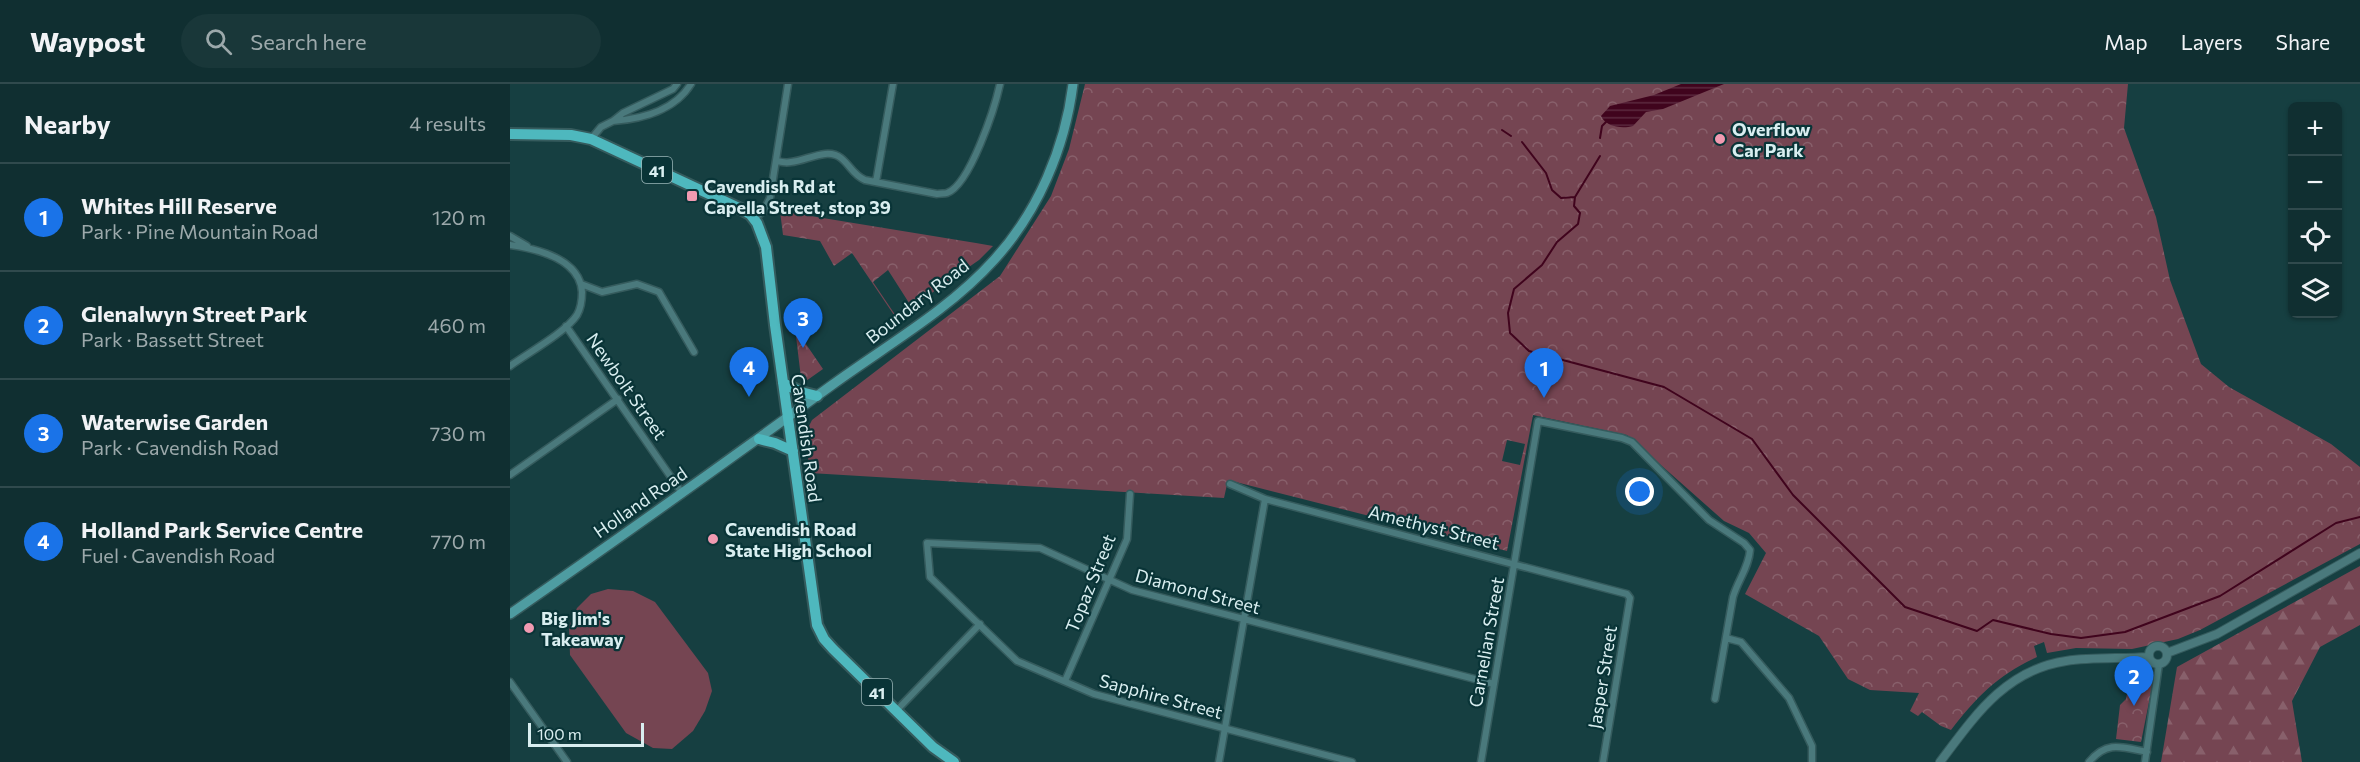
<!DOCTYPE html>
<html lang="en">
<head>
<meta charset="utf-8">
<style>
	:root { --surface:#102f31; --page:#193739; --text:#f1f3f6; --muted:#9ca9ab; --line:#304a4d; --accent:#1a73e8 }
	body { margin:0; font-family:Commissioner,sans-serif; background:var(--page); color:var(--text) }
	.controls { position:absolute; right:18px; top:18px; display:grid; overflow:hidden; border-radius:9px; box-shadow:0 2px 4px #0004 }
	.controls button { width:54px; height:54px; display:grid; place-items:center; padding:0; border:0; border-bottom:2px solid var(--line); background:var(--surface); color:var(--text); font:30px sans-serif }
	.scale { position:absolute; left:18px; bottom:15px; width:116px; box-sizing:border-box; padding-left:6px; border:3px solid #d9eef0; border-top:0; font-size:16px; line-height:21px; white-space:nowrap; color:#d9eef0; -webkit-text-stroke:4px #093437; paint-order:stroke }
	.you { position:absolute; left:1130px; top:408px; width:21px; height:21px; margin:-15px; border:4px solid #fff; border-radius:50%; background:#1a73e8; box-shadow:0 0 0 9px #1a73e833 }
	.badge { display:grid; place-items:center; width:39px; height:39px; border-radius:50%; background:var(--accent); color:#fff; font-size:20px; font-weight:700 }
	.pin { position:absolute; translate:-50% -50px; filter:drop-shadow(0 2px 3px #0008) }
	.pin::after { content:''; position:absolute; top:32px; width:21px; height:18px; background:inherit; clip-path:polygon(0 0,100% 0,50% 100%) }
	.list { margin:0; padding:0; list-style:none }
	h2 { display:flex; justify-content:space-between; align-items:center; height:78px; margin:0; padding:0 24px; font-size:26px }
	h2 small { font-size:20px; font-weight:400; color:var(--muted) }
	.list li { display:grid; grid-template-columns:39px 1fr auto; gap:18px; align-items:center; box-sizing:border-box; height:108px; padding:0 24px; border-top:2px solid var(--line) }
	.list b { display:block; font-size:22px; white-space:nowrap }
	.list p { margin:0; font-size:20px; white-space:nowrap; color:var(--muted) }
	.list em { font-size:20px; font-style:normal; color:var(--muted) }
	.icon { flex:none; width:33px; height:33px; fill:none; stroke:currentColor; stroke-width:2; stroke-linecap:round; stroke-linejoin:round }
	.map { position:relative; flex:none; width:1850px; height:678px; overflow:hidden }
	header { display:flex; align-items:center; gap:36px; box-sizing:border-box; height:84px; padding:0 30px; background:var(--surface); border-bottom:2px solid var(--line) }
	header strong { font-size:28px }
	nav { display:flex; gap:33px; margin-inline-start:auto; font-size:21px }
	.search { width:420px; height:54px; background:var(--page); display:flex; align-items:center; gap:15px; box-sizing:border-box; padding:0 21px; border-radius:33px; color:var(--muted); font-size:22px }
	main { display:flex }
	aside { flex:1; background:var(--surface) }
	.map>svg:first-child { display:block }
	.grass { fill:#754552 }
	.forest { fill:url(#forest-firs) }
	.park { fill:url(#park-crowns); fill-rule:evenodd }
	.water { fill:url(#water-rules) }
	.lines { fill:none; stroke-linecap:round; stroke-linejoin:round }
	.stream { stroke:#40041d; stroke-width:2 }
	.minor-casing { stroke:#355b5d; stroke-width:9 }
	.tertiary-casing { stroke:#355b5d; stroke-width:10 }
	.secondary-casing { stroke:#355b5d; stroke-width:12 }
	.primary-casing { stroke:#355b5d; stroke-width:14 }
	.minor { stroke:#4a797c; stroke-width:6 }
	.tertiary { stroke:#4a797c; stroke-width:8 }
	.secondary { stroke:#4e9ca1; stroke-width:9 }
	.primary { stroke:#4eb8be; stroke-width:10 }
	.poi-dot { fill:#f19ab1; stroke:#093437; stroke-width:2 }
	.labels { text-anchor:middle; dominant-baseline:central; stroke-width:4.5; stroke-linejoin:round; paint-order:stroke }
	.shield { fill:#093437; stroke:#9bb6b8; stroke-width:1.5 }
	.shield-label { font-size:16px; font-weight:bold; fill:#d9eef0 }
	.poi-label { font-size:18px; font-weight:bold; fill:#d9eef0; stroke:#093437; text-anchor:start }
	.street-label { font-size:18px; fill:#d9eef0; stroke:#093437 }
</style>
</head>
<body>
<header>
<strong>Waypost</strong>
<div class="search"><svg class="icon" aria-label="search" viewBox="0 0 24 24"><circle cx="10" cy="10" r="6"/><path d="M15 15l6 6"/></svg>Search here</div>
<nav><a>Map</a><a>Layers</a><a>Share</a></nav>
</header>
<main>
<aside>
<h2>Nearby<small>4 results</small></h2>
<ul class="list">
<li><span class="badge">1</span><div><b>Whites Hill Reserve</b><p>Park · Pine Mountain Road</p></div><em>120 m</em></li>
<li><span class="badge">2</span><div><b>Glenalwyn Street Park</b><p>Park · Bassett Street</p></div><em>460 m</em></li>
<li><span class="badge">3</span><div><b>Waterwise Garden</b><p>Park · Cavendish Road</p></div><em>730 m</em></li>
<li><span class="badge">4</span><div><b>Holland Park Service Centre</b><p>Fuel · Cavendish Road</p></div><em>770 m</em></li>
</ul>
</aside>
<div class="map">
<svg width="1850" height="678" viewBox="0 0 1850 678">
	<defs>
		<pattern id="forest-firs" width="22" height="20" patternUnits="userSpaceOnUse" patternTransform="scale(1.5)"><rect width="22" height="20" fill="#754552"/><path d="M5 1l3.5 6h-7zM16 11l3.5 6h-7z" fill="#88606b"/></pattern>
		<pattern id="park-crowns" width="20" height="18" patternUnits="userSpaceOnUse" patternTransform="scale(1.5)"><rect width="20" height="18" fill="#754552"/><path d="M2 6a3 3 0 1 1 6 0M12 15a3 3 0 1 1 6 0" fill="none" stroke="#88606b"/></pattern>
		<pattern id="water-rules" width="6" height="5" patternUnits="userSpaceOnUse" patternTransform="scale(1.5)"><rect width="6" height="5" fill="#40041d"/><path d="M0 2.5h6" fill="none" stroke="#5b293e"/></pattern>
	</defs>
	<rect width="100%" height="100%" fill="#163f41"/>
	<path class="grass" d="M98,505L123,507L145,518L198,589L202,607L195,627L183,647L162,665L143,664L116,649L60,571L59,542L67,524L81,510Z"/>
	<path class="forest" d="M1850,482V541L1810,563L1782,617L1792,678H1651L1667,583Z"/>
	<path class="park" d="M575,0H1618L1614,44L1646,133L1660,196L1691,280L1719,303L1821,360L1850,383V460L1690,546L1668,555L1622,565L1566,564L1537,569L1534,558L1524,562L1527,573C1488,591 1467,612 1441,646L1431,642L1412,628L1408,632L1400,627L1409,609L1360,606L1338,595L1309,552L1235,510L1256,469L1239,449L1214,437L1117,351L1023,331L997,467L718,396L714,414L300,389L295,350L302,336L490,192L541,112L559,65ZM997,356L1015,360L1010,381L992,377Z
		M270,127L466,159L483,162L469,176L386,234L342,169L324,182L310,157L273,151ZM378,186L401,222L386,232L363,198Z
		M285,244L313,285L296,297L291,294Z
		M1621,590C1631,590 1638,588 1643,598L1631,658L1606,655L1610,621L1616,615Z"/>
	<path class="water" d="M1171,0H1214L1153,25L1136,28L1123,42C1112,45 1096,43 1091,32L1100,22L1144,11Z"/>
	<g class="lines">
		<path class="stream" d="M992,46L1001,52
			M1090,54L1092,42L1096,38
			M1012,58L1036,89L1042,106L1051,114L1065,113
			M1090,72L1065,113L1064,122L1070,129L1068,140L1047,158L1032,181L1004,205L998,229L1000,249L1019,267L1154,303L1242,355L1283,411L1395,523L1467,547L1483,536L1541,550L1571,554L1615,548L1710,512L1826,439L1850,433"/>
		<g class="minor-casing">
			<path id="minor" d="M167,0L163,5L113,29L103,37C132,35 165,26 181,0
				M81,55L91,43L103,37
				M267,77C271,78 276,79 281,78C296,77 317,63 331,74C340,81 343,91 355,96L427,110C431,109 434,110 437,109C460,101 485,23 490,0
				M366,98L383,0
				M244,134L253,128L260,114L278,0
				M0,152L17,162
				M0,161C28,165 70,175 72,208C72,216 71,224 67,231C56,248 18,269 0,282
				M71,200L92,208L127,200L149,208L184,268
				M56,242L172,409
				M0,391L108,315
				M720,400L755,415L1117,510L1120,514L1093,678
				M1216,554L1231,558L1279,614L1302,662V678
				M555,597L617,455L620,410
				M0,598L57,678
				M386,627L470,540
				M709,678L755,415
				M842,678L584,610L507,577L420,493L417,459L530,464L622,506L984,600
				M971,678L1028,337L1112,354L1122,358L1199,436L1234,459L1240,466C1239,483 1228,496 1223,513L1205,615
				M1579,678C1597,656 1612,663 1637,668
				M1635,678L1649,580"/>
		</g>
		<g class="tertiary-casing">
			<path id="tertiary" d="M1639 571a9 9 0 1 1 18 0a9 9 0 1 1-18 0Z
				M1657,569L1707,550L1850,469
				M1430,678C1464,633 1495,586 1556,577C1583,573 1611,575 1638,573"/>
		</g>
		<g class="secondary-casing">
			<path id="secondary" d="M0,530C108,455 216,378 322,301C377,261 439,226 484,176C528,128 555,64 563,0"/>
		</g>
		<g class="primary-casing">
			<path id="primary" d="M0,50L61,51L81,55L229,124L240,130L247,139L256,163L265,241L307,541L314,555L323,565L423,663L444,678
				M273,299L291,308L307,312
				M249,355L265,359L283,367"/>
		</g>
		<use href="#minor" class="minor"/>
		<use href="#tertiary" class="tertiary"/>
		<use href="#secondary" class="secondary"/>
		<use href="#primary" class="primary"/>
	</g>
	<g class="poi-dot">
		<circle cx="1210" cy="55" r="6"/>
		<rect x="176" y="106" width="12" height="12" rx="3"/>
		<circle cx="203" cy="455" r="6"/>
		<circle cx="19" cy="544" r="6"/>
	</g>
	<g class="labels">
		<g class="shield">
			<rect x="132" y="73" width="30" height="26" rx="4.5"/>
			<rect x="352" y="595" width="30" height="26" rx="4.5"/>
		</g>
		<g class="shield-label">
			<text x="147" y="86">41</text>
			<text x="367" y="608">41</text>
		</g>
		<g class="poi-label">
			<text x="1222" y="45">Overflow<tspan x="1222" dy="21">Car Park</tspan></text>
			<text x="194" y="102">Cavendish Rd at<tspan x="194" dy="21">Capella Street, stop 39</tspan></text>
			<text x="215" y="445">Cavendish Road<tspan x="215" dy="21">State High School</tspan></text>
			<text x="31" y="534">Big Jim's<tspan x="31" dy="21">Takeaway</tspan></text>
		</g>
		<g class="street-label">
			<text transform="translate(407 217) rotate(-38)">Boundary Road</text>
			<text transform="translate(117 302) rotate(55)">Newbolt Street</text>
			<text transform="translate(297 354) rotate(82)">Cavendish Road</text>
			<text transform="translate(130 418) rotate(-35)">Holland Road</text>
			<text transform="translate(924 443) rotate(14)">Amethyst Street</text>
			<text transform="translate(580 499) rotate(-68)">Topaz Street</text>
			<text transform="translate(688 507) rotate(15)">Diamond Street</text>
			<text transform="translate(976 558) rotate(-80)">Carnelian Street</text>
			<text transform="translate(1092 593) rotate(-81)">Jasper Street</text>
			<text transform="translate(651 612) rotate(15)">Sapphire Street</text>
		</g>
	</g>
</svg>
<div class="controls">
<button>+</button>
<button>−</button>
<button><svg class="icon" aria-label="locate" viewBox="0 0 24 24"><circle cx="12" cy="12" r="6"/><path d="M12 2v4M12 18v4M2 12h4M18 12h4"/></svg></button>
<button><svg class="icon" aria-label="layers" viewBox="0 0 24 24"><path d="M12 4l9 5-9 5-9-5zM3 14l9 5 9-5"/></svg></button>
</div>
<div class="scale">100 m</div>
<div class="you"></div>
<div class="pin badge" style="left:1034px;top:314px">1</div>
<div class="pin badge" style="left:1624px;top:622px">2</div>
<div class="pin badge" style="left:293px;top:264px">3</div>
<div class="pin badge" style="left:239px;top:313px">4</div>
</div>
</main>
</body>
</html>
